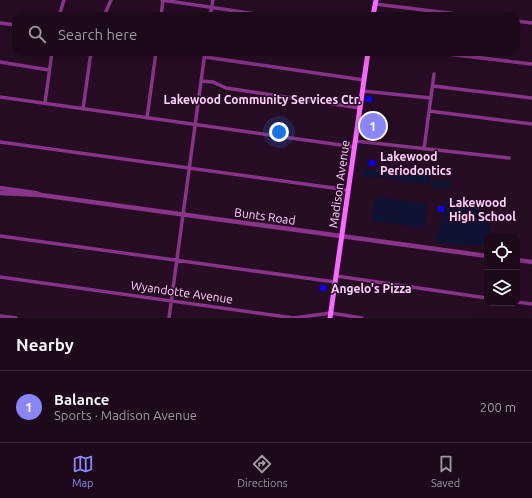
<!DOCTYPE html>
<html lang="en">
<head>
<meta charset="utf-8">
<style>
	:root { --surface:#1c0a1a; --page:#291827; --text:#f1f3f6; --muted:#a09aa2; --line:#3a2b39; --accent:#8986f9 }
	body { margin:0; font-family:Ubuntu,sans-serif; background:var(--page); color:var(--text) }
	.controls { position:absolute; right:12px; bottom:12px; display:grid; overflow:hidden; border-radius:8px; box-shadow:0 4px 16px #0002 }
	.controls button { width:36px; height:36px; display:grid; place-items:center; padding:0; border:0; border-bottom:1px solid var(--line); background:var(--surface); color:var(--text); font:20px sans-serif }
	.you { position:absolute; left:279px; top:132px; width:14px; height:14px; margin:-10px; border:3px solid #fff; border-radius:50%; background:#1a73e8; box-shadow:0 0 0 6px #1a73e833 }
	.badge { display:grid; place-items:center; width:26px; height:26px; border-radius:50%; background:var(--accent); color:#fff; font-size:13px; font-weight:700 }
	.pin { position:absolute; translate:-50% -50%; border:2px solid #fff; box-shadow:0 1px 4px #0006 }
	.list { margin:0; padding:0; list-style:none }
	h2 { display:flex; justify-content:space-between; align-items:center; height:52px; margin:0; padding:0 16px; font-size:17px }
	h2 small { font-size:13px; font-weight:400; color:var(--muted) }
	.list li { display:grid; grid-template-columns:26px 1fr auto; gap:12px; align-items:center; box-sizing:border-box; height:72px; padding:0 16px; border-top:1px solid var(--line) }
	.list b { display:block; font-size:15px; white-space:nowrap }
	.list p { margin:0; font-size:13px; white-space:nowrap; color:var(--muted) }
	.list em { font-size:13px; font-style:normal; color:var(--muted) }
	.icon { flex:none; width:22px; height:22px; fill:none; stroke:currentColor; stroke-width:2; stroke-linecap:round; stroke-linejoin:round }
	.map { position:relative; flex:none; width:532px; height:318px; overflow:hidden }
	.search { position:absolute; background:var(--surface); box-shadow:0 4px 16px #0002; left:12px; right:12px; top:12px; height:44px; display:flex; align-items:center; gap:10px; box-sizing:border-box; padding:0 14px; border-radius:12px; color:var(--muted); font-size:15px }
	.sheet { height:124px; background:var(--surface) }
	nav { display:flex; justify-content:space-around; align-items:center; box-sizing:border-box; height:56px; border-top:1px solid var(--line); background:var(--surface); font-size:11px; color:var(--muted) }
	nav a { display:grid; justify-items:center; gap:2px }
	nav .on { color:var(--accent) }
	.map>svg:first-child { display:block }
	.green { fill:#0f1231 }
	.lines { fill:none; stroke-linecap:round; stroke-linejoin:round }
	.minor { stroke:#873489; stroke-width:3.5 }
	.tertiary { stroke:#873489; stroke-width:4.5 }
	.secondary { stroke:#fa69ff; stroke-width:5 }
	.poi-dot { fill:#0a00fd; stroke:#260d23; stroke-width:1.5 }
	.labels { text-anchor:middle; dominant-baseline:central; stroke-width:3; stroke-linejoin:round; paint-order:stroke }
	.poi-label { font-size:12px; font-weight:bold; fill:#ffd2fc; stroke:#260d23; text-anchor:start }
	.street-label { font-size:12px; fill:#ffd2fc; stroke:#260d23 }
</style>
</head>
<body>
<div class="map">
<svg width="532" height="318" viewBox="0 0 532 318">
	<rect width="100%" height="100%" fill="#260d23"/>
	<path class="green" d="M363,169L396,172L395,179L363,176Z
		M397,172L431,176L430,184L396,181Z
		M433,179L450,181L449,189L432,188Z
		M375,197L427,204L424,228L372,221Z
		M449,197L462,201L471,207L488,212L490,215C489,222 490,234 487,240C480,250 446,243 435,242L441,223L446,199Z"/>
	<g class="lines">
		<path class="minor" d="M162,0L270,16
			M375,4L473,16
			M59,16L64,0
			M104,16L111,0
			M161,16L163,0
			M210,16L213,0
			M516,21L532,23
			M0,23L16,25
			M431,52L532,64
			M205,57L364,80
			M0,62L49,70
			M201,81L213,82L226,88L360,108
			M433,86L532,98
			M363,91L431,98
			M0,97L355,147
			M45,103L52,52
			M83,109L91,52
			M429,111L532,124
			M147,118L156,52
			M355,141L509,158
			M0,142L348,190
			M424,149L434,74
			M0,236L335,282
			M336,276L487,298
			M0,277L294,318L331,313L362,318
			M517,302L532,304
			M0,316L16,318
			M169,318L205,52"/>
		<path class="tertiary" d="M0,188L35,193L41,195L487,256
			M0,193L40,195
			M517,260L532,262"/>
		<path class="secondary" d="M373,16L376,0
			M330,318L368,52"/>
	</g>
	<g class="poi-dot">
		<circle cx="369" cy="99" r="4"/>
		<circle cx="372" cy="163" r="4"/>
		<circle cx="441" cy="209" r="4"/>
		<circle cx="323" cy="288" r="4"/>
	</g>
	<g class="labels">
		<g class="poi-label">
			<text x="361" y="99" text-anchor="end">Lakewood Community Services Ctr.</text>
			<text x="380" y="156">Lakewood<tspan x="380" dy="14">Periodontics</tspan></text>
			<text x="449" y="202">Lakewood<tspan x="449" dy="14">High School</tspan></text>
			<text x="331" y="288">Angelo's Pizza</text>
		</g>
		<g class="street-label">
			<text transform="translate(339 184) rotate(-82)">Madison Avenue</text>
			<text transform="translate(265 216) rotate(8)">Bunts Road</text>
			<text transform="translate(182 292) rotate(8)">Wyandotte Avenue</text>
		</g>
	</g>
</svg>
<div class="controls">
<button><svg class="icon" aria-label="locate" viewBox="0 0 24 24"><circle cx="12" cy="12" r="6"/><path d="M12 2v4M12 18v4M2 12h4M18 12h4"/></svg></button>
<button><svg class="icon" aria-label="layers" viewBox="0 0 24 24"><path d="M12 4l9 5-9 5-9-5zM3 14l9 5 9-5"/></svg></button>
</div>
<div class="you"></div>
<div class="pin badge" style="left:373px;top:126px">1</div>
<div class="search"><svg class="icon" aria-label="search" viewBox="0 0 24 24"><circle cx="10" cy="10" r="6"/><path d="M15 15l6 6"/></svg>Search here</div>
</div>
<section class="sheet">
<h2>Nearby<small></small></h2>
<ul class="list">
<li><span class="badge">1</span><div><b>Balance</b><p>Sports · Madison Avenue</p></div><em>200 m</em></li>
</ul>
</section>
<nav>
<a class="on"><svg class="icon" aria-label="map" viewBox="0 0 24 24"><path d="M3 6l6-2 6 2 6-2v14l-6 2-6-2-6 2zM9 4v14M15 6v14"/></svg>Map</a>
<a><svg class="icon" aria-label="directions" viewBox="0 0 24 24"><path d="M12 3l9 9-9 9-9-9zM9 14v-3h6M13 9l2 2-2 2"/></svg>Directions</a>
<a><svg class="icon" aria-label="saved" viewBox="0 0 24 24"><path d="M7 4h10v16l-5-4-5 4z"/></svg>Saved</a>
</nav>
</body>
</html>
